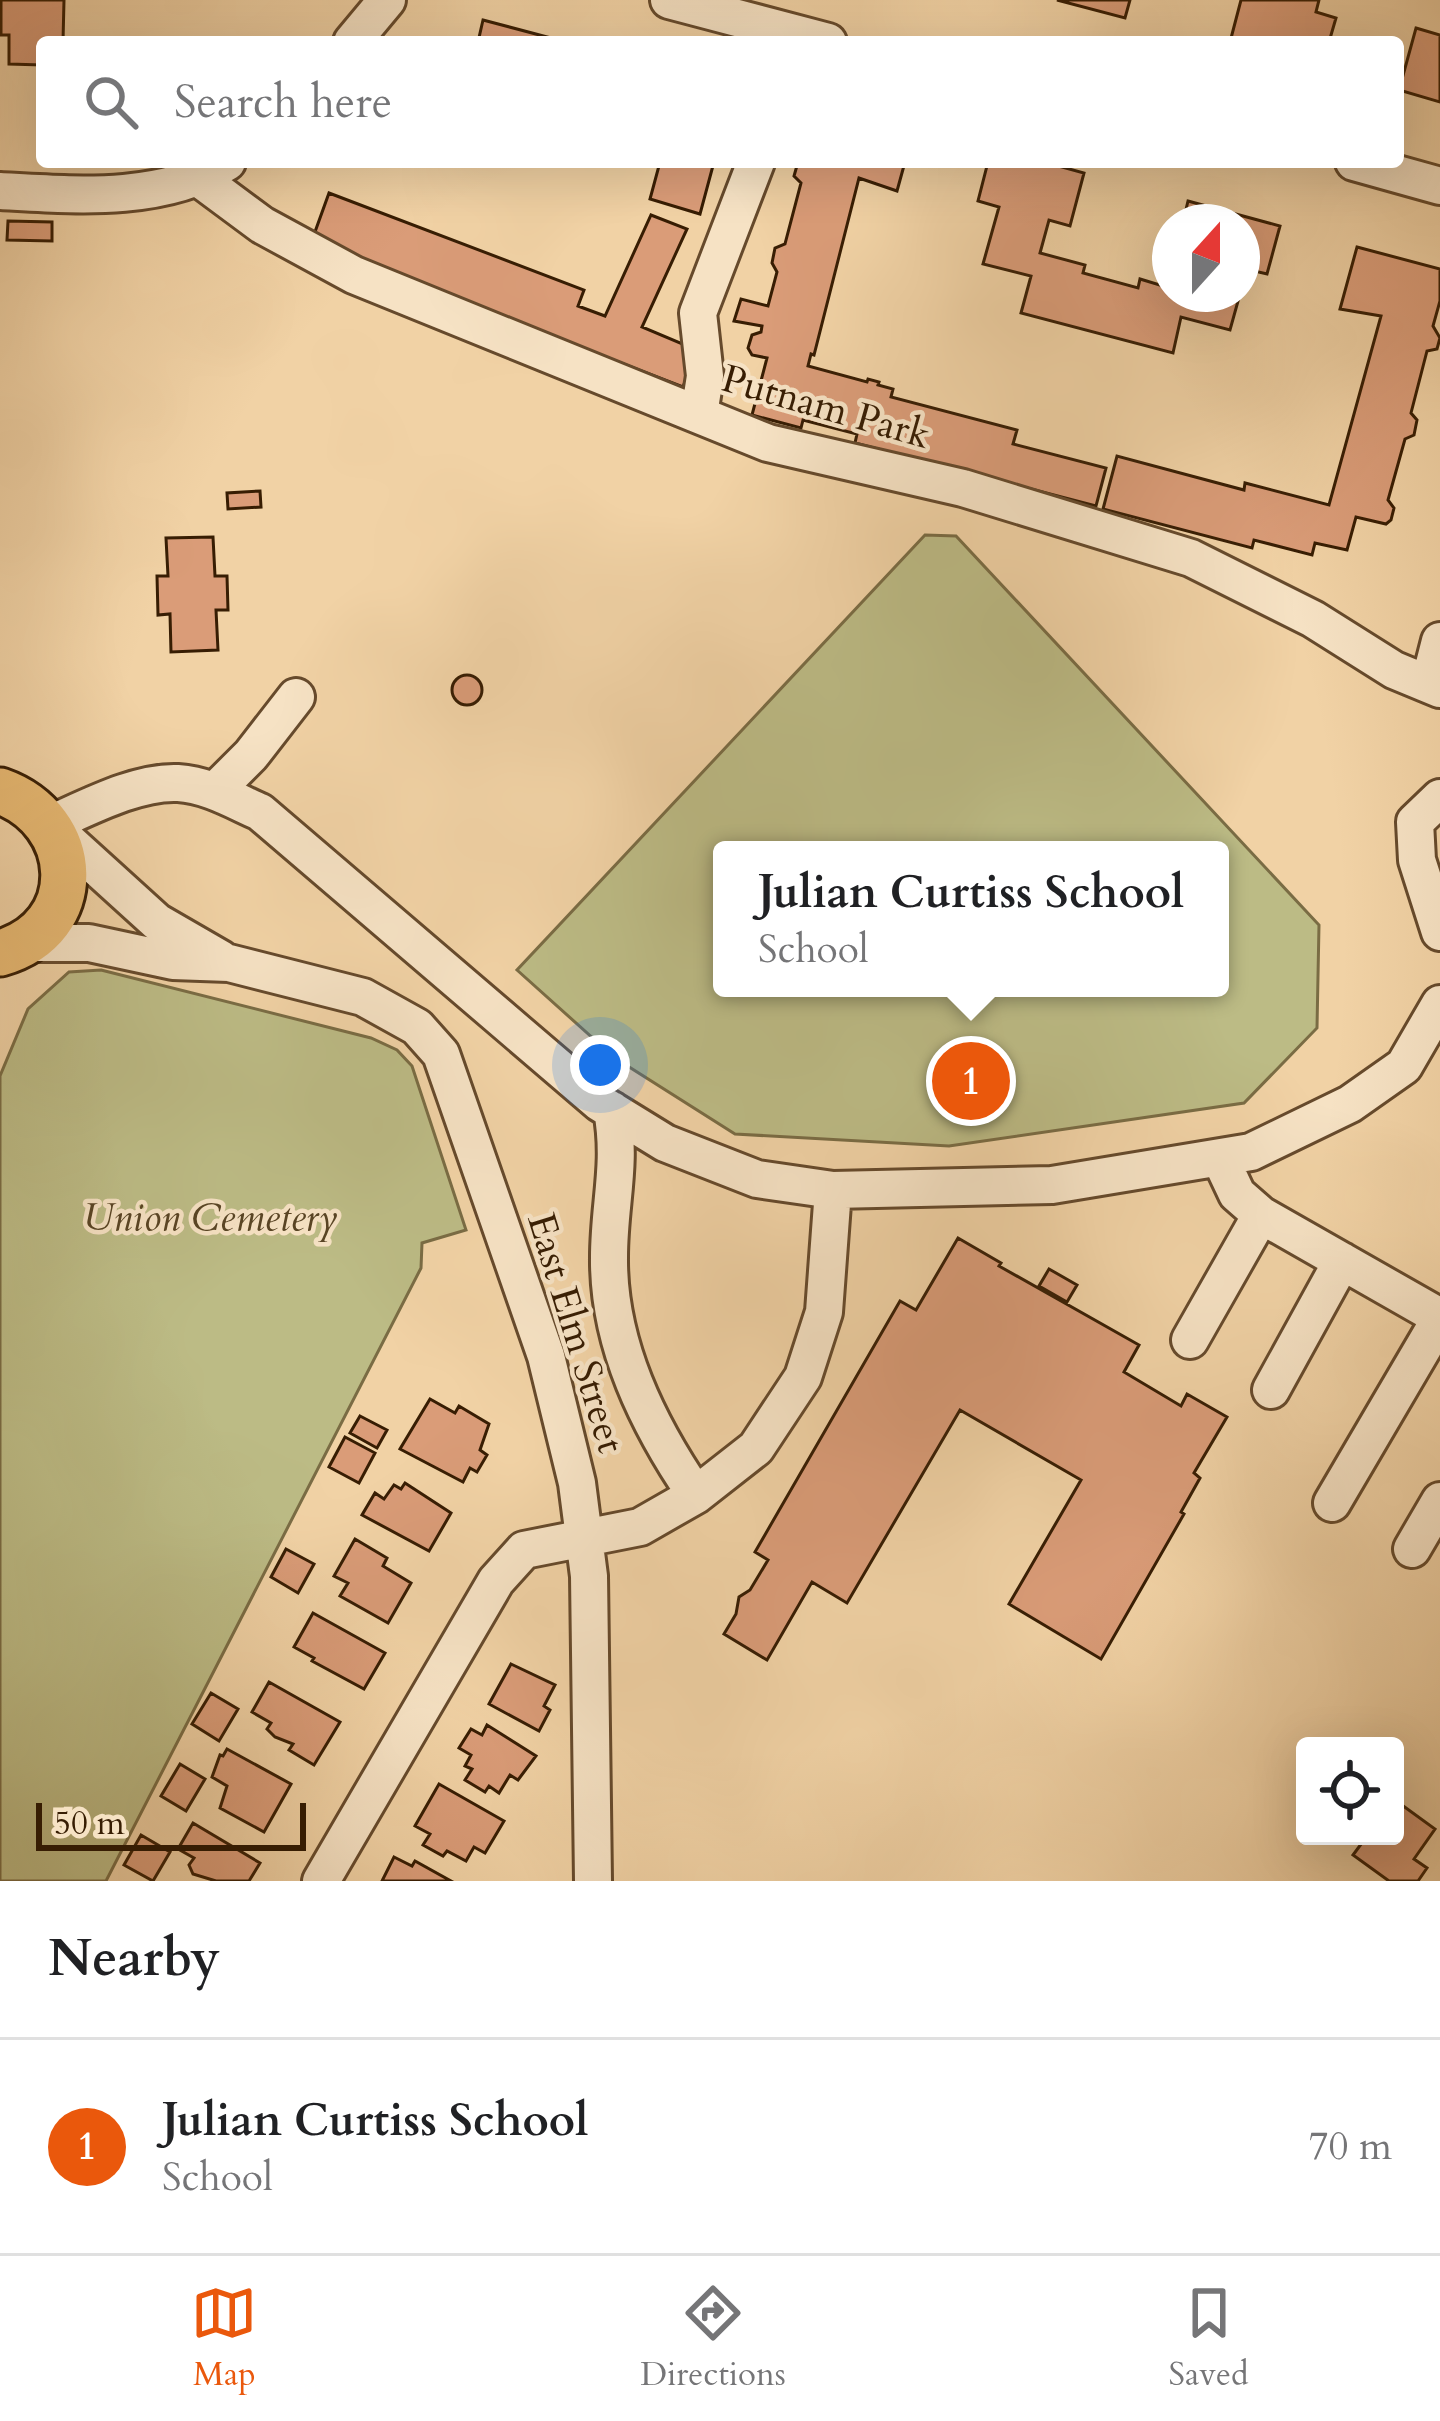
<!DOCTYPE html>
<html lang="en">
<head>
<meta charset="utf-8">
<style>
	:root { --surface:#fff; --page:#f6f6f6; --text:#202124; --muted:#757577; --line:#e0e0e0; --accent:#ea580c }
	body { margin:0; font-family:Cardo,serif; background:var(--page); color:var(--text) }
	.controls { position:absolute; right:36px; bottom:36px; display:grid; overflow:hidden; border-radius:12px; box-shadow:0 12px 48px #0002 }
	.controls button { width:108px; height:108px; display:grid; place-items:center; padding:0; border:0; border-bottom:3px solid var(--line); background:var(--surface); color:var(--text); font:60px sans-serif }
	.compass { position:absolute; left:1152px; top:204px; width:108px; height:108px; border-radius:50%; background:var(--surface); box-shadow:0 12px 48px #0002; rotate:21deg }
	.scale { position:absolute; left:36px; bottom:30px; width:270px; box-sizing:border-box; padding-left:12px; border:6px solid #371d03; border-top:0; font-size:33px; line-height:42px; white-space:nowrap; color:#371d03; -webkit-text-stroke:9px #f6e2c4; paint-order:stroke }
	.you { position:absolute; left:600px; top:1065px; width:42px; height:42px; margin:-30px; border:9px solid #fff; border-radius:50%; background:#1a73e8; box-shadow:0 0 0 18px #1a73e833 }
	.badge { display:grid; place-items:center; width:78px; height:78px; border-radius:50%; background:var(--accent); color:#fff; font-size:39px; font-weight:700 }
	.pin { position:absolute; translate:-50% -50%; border:6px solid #fff; box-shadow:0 3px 12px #0006 }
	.popup { position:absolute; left:713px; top:841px; width:516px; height:156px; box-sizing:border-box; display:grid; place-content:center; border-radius:12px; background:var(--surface); filter:drop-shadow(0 3px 9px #0005); font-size:39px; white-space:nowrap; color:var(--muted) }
	.popup b { font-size:45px; color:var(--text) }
	.popup::after { content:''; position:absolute; left:50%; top:100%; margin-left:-24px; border:24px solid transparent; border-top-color:var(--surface) }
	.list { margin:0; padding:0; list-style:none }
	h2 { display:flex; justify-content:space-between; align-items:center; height:156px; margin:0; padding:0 48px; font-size:51px }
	h2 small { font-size:39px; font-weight:400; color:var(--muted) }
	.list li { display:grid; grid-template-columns:78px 1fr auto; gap:36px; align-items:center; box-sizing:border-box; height:216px; padding:0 48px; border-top:3px solid var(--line) }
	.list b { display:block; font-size:45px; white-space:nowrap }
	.list p { margin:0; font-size:39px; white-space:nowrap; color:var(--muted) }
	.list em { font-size:39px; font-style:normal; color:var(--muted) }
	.icon { flex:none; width:66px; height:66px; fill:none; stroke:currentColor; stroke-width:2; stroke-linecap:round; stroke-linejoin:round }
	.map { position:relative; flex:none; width:1440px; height:1881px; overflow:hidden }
	.search { position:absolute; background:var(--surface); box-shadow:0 12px 48px #0002; left:36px; right:36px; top:36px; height:132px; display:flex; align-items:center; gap:30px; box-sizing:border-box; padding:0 42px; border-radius:12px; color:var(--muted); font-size:45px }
	.sheet { height:372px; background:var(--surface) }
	nav { display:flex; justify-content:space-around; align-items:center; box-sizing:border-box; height:168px; border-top:3px solid var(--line); background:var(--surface); font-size:33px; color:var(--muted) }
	nav a { display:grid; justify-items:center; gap:6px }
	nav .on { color:var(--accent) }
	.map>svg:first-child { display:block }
	.green { fill:#bcbb85; stroke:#7a6c44; stroke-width:3; fill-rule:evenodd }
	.building { fill:#da9c78; stroke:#371d03; stroke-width:3 }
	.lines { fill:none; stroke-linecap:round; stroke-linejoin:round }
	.minor-casing { stroke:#664a2c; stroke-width:42 }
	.major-casing { stroke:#371d03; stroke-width:51 }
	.minor { stroke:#f6e2c4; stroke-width:36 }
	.major { stroke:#e8b972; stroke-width:45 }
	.labels { text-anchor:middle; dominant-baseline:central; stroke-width:9; stroke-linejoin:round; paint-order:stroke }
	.street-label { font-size:39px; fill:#371d03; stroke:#f6e2c4 }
	.park-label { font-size:39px; font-style:italic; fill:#584424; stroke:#f6e2c4 }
</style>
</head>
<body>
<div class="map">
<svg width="1440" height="1881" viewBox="0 0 1440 1881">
	<rect width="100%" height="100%" fill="#f1d2a5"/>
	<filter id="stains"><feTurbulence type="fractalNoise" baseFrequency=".00167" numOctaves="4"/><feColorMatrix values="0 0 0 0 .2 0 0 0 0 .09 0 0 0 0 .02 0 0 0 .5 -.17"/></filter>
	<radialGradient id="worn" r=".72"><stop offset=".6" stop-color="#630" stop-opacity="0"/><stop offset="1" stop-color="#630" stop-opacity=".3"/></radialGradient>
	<path class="green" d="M925,535L956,536L1319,925L1317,1028L1244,1103L949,1146L735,1134L615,1058L517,970ZM722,850H1220V988H722Z
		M101,970L371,1038L397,1050L412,1066L466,1230L422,1243L421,1268L106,1881H0V1076L28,1009L69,972Z"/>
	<path class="building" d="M1,0H64L63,42H42V65L9,64V35H1Z
		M1057,0H1130L1125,18Z
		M1241,0H1319L1316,12L1336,18L1329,42H1230Z
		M483,20L566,42H478Z
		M1416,28L1440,35V102L1399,90Z
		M660,162H714L700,214L650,199Z
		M798,162H905L897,191L859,178L814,355L811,354L808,366L867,382L868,379L879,382L878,385L893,389L891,397L1017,430L1013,444L1106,468L1096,506L855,443L857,434L803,420L801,428L752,415L767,358L752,355L748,348L752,335L761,332L762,326L734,321L741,299L768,306L777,272L772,263L775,248L785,244L801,183L794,176Z
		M988,162H1044L1084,173L1070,226L1049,220L1040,253L1085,265L1083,273L1138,288L1140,279L1170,288V294H1240L1230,330L1181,317L1173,353L1021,313L1031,276L983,264L999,207L978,201Z
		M329,193L584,290L578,306L605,316L651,215L687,229L642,327L697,350L683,387L311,243Z
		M1188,201L1280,226L1267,274L1246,269L1242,285V222H1183Z
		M8,221L52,222V241L7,240Z
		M1357,247L1440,269V301L1433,326L1440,338L1437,349L1427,351L1411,413L1417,420L1414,435L1405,439L1388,500L1394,508L1391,520L1386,524L1356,517L1347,550L1315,543L1312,555L1254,540L1252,548L1103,509L1117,456L1244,490L1245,483L1329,505L1381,316L1340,309Z
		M260,491L261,507L228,509L227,493Z
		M213,537L215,576H227L228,610H216L218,650L171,652L170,614L158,615L157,576H168L166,538Z
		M452 690a15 15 0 1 1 30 0a15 15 0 1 1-30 0Z
		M958,1238L1001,1263L999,1266L1139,1345L1124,1372L1181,1406L1187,1394L1227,1417L1194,1473L1200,1478L1181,1512L1184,1514L1101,1659L1009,1604L1081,1480L960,1410L847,1603L812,1582L767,1660L724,1634L736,1614L739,1597L750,1590L768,1560L755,1552L900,1301L916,1310Z
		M1049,1269L1077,1285L1067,1302L1039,1286Z
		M430,1399L455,1413L459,1406L489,1424L480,1450L487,1455L477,1472L470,1468L463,1482L400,1449Z
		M360,1416L387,1430L377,1448L350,1433Z
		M345,1437L375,1453L359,1483L329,1467Z
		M405,1483L451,1513L429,1551L362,1515L375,1493L384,1499L394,1485L401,1489Z
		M355,1539L387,1558L383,1566L411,1583L388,1623L340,1596L348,1583L334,1576Z
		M286,1549L314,1564L298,1593L271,1577Z
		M313,1613L385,1653L364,1689L312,1661L314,1658L294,1647Z
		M511,1664L555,1685L544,1706L550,1710L539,1731L489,1704Z
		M269,1682L340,1722L314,1765L289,1750L293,1744L275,1737L267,1729L271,1723L252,1712Z
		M211,1693L238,1709L219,1741L192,1724Z
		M487,1725L536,1756L518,1780L510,1775L499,1793L489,1786L485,1792L465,1780L472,1769L465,1766L471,1755L459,1748L471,1729L482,1735Z
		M227,1749L291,1784L264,1832L220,1808L227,1786L212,1777L220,1755L223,1756Z
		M180,1764L205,1779L186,1811L161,1796Z
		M439,1784L504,1821L485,1853L474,1847L466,1861L447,1851L443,1856L423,1845L430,1834L415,1826Z
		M1395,1800L1435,1829L1414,1859L1427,1868L1418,1881H1389L1353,1855L1367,1836H1395Z
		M193,1823L260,1863L249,1881H216L193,1874L189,1865L194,1858L178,1849Z
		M141,1835L170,1852L153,1881L124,1865Z
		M394,1857L412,1866L415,1861L451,1881H382Z"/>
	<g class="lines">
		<g class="minor-casing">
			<path id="minor" d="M669,0L828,42
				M352,42L387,0
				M1354,162L1440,186
				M200,179L262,225L354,275L768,443L963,488L1191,558L1313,619L1394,670L1440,689
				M0,191C74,195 162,203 227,162
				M699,415L705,376L698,313L756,162
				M1429,684L1440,641
				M215,791L251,755L296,697
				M1440,798L1415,822L1417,860L1440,932
				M48,825C85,809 136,781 178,783C208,785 233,800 260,812L600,1103L665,1143L757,1179L833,1190L1052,1185L1251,1152L1350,1104L1404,1066L1440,1004
				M55,834L70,843L157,922L221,959
				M25,943H89L173,961L229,963L363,997L417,1027L441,1054L546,1356L577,1483L589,1576L593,1881
				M612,1110C622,1165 609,1203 609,1257C608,1344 648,1425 696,1495
				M1221,1160L1237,1194L1261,1215L1440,1317
				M1190,1340L1261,1215
				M1271,1390L1342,1261
				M1332,1503L1440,1319
				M1412,1549L1440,1501
				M321,1881L496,1581L524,1550L640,1527L696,1495L756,1448L803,1377L824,1312L833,1190"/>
		</g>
		<g class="major-casing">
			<path id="major" d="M0,791C82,820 88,928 0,953"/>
		</g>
		<use href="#minor" class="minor"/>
		<use href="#major" class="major"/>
	</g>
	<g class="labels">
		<g class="street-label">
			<text transform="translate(826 407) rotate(16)">Putnam Park</text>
			<text transform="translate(576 1333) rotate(73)">East Elm Street</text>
		</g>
		<g class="park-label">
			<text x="210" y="1217">Union Cemetery</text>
		</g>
	</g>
	<rect width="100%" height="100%" filter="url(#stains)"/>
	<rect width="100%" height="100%" fill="url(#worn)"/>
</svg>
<div class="controls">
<button><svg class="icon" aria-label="locate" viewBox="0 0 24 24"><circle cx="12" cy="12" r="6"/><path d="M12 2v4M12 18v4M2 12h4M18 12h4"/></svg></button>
</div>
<svg class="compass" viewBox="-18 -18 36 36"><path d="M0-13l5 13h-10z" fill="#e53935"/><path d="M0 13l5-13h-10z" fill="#757577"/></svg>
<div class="scale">50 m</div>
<div class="you"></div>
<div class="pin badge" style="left:971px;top:1081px">1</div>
<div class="popup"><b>Julian Curtiss School</b>School</div>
<div class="search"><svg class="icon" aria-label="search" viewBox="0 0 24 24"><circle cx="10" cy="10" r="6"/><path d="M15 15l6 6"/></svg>Search here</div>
</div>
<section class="sheet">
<h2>Nearby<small></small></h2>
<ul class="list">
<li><span class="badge">1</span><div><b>Julian Curtiss School</b><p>School</p></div><em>70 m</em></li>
</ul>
</section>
<nav>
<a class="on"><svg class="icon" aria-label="map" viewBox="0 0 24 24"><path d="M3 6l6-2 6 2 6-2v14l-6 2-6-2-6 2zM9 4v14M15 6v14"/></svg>Map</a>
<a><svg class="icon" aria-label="directions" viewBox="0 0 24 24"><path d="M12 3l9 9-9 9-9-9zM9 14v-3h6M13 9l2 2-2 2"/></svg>Directions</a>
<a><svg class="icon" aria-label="saved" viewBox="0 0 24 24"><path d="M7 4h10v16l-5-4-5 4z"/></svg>Saved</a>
</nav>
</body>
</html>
